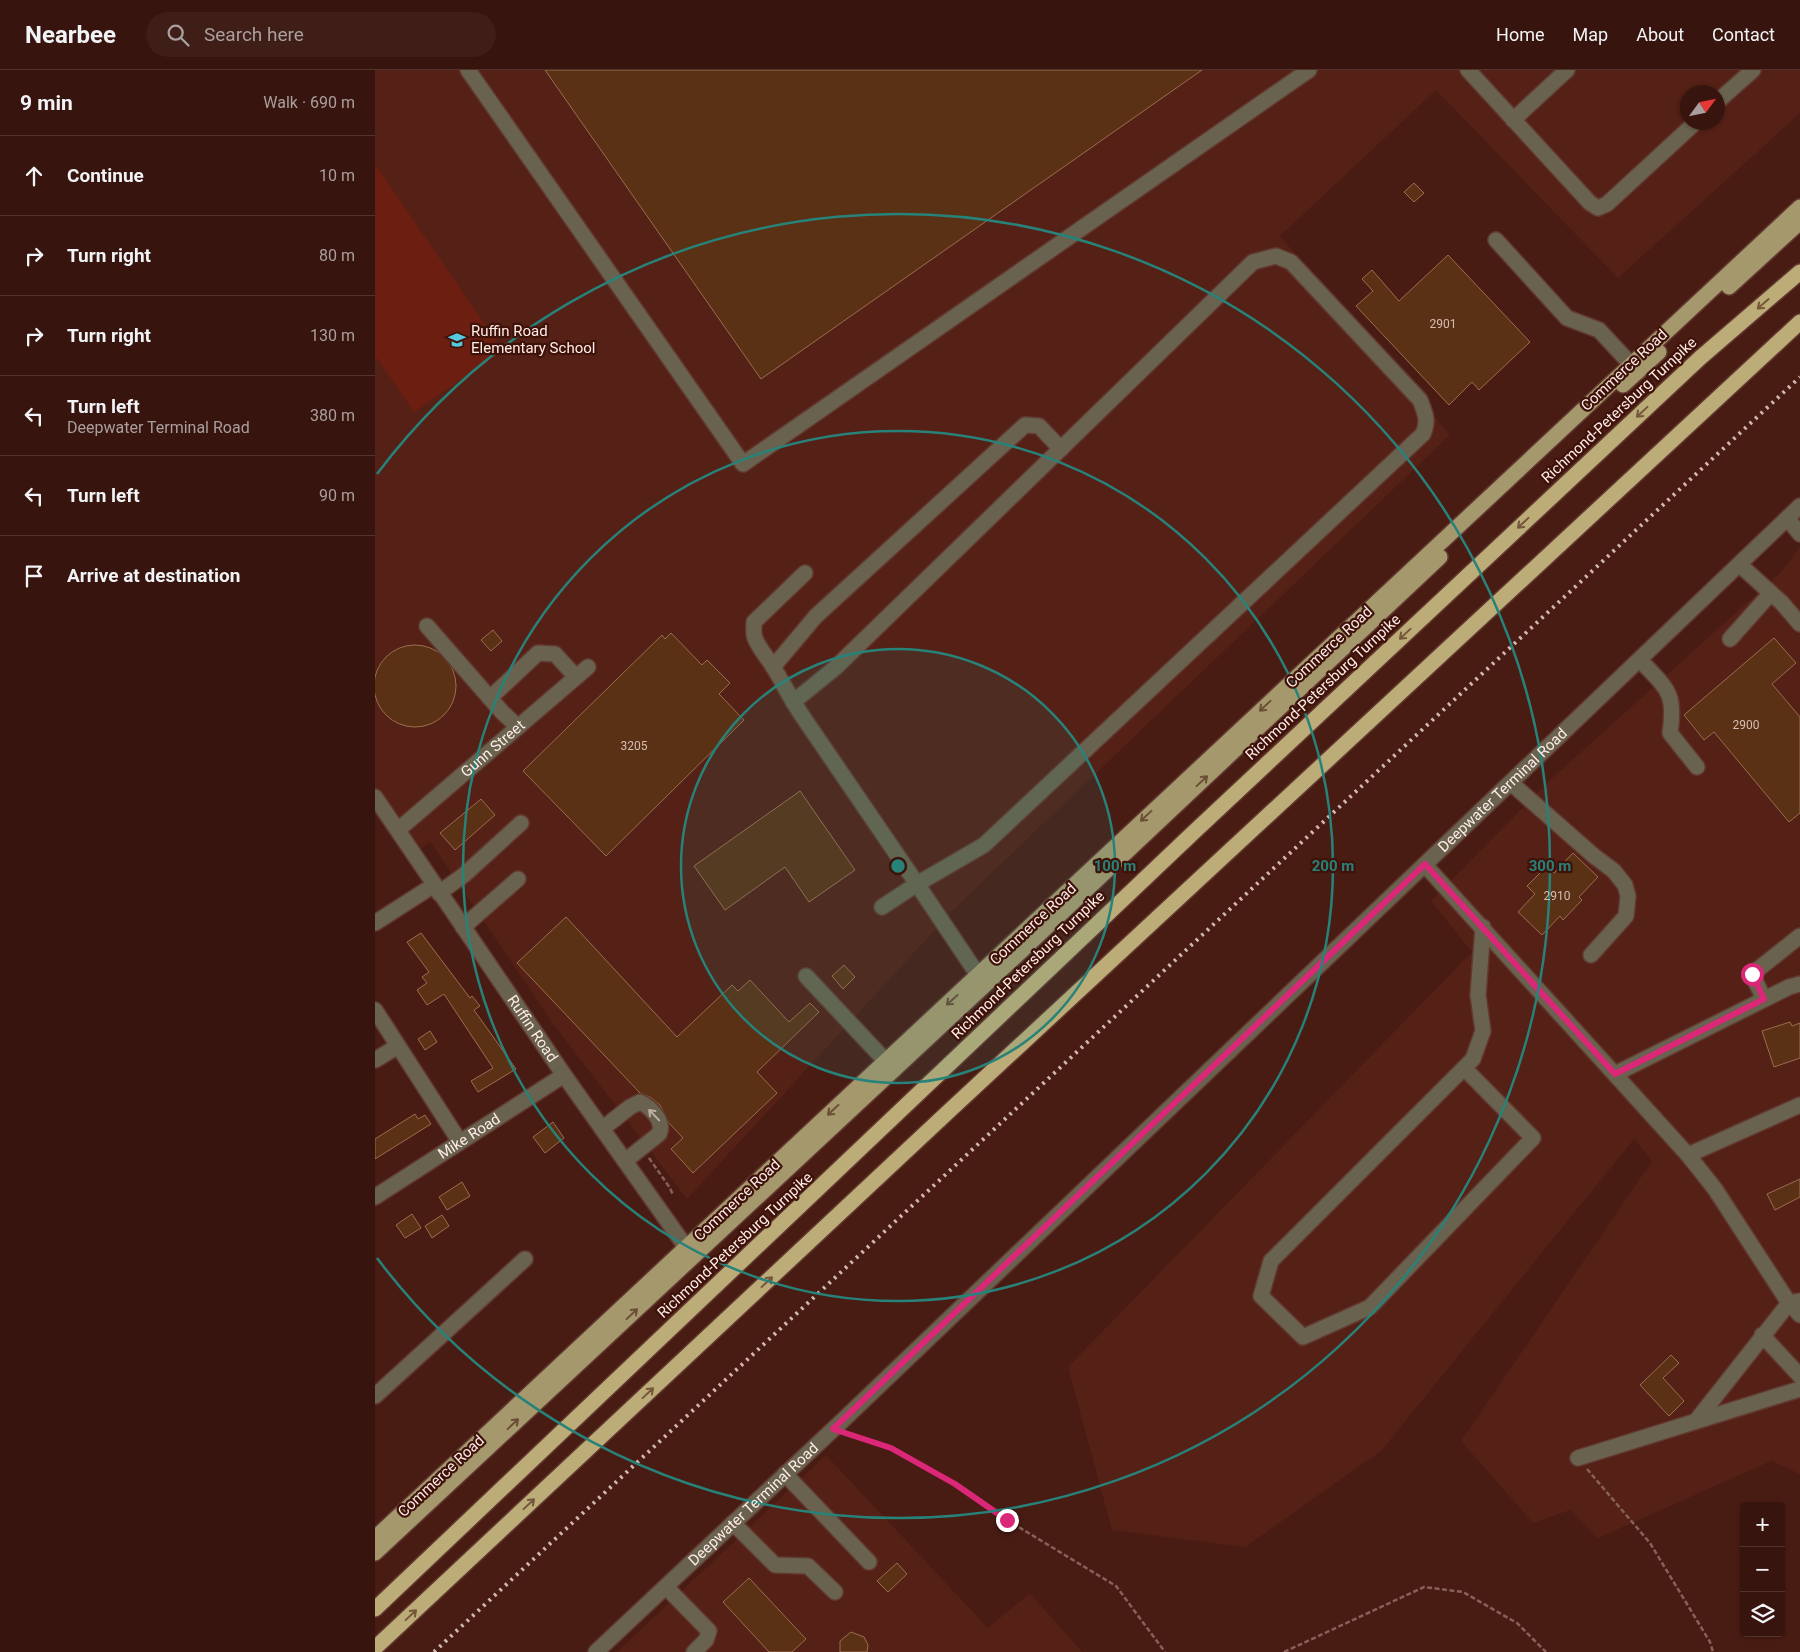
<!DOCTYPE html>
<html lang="en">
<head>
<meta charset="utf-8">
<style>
	:root { --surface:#37150e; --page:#3e1e17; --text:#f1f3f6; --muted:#aa9f9e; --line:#51342e }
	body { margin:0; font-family:Roboto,sans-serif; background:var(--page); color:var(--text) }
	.controls { position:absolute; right:15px; bottom:15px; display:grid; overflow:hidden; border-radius:5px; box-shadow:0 1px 4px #0004 }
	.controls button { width:45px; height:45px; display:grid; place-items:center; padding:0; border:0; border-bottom:1px solid var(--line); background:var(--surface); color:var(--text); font:25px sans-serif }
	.compass { position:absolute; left:1305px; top:15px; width:45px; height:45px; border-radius:50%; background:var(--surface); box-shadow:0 1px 4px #0004; rotate:57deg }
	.stop { position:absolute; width:15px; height:15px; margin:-11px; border:4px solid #db2777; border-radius:50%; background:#fff }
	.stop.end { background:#db2777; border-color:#fff; box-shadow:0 1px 5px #0008 }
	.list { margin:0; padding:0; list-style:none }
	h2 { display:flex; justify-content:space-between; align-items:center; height:65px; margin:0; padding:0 20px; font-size:21px }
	h2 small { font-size:16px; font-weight:400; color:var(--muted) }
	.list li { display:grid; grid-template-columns:32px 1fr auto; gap:15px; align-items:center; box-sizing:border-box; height:80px; padding:0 20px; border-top:1px solid var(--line) }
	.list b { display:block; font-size:19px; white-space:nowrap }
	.list p { margin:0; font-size:16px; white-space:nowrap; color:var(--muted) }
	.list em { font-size:16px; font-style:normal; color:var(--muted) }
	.icon { flex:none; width:28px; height:28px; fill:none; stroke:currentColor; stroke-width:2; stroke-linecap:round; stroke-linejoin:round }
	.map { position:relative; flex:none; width:1425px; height:1582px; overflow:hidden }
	header { display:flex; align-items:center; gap:30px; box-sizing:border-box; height:70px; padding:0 25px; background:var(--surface); border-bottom:1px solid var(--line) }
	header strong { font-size:24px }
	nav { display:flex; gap:28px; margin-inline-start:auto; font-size:18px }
	.search { width:350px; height:45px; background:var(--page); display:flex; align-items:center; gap:12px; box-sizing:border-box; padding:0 18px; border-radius:28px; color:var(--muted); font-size:19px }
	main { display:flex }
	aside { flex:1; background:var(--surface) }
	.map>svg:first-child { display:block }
	.built { fill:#552015; fill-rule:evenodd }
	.green { fill:#6c1f10 }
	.building { fill:#5a3115; stroke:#9b6d51 }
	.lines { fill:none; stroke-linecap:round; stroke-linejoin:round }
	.minor-casing { stroke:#623931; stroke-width:18 }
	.major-casing { stroke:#623931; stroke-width:18 }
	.highway-casing { stroke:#623931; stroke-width:18 }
	.path { stroke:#86615a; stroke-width:2.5; stroke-dasharray:5 2.5; stroke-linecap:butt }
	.minor { stroke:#69624e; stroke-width:15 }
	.major { stroke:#a5986d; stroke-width:15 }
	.highway { stroke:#bcac78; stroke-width:15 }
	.rail { stroke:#d2b8b3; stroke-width:4; stroke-dasharray:2.5 5; stroke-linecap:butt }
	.oneway { stroke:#77573b }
	.oneway2 { stroke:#6c4e36 }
	.oneway3 { stroke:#bcaea3 }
	.route { stroke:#db2777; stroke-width:6 }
	.ring { fill:none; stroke:#27827a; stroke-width:2.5 }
	.labels { text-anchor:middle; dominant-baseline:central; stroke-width:4.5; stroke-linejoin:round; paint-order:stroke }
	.number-label { font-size:12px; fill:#d6bdb3 }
	.poi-label { font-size:15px; fill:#ffece8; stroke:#3e1209; text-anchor:start }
	.street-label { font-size:15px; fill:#ffece8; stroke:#3e1209 }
	.centre { fill:#27827a; stroke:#3e1209; stroke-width:2.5 }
	.ring-label { font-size:15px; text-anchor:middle; font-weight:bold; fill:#27827a; stroke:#3e1209; stroke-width:4.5; stroke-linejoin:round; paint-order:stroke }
</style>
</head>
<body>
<header>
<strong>Nearbee</strong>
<div class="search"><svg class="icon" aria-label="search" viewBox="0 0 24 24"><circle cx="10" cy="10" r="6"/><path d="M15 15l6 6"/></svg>Search here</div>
<nav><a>Home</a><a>Map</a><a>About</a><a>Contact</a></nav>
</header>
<main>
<aside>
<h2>9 min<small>Walk · 690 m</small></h2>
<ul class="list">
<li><svg class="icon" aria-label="ahead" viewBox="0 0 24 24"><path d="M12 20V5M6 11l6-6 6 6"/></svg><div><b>Continue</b></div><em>10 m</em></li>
<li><svg class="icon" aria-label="right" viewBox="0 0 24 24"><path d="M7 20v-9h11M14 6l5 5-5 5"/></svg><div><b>Turn right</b></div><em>80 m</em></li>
<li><svg class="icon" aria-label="right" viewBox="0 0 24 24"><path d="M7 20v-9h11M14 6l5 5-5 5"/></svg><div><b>Turn right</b></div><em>130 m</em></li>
<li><svg class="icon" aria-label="left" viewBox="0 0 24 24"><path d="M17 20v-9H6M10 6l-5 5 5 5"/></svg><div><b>Turn left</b><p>Deepwater Terminal Road</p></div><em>380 m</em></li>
<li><svg class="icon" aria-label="left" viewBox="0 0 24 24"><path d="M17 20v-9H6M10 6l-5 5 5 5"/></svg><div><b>Turn left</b></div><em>90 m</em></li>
<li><svg class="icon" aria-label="arrive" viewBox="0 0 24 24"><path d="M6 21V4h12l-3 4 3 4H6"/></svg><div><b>Arrive at destination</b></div></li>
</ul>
</aside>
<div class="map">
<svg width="1425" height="1582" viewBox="0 0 1425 1582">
	<rect width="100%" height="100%" fill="#491c13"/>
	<path class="built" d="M0,0H1425V43L1243,208L1061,20L905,166L1075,365L583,835L312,1129L176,951L55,771L43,782L0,720ZM1312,22H1342V52H1312Z
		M1425,477V1404L1396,1391L1223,1468L1195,1440L1158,1453L1086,1371L1277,1091L1259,1069L1006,1381L870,1477L737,1460L693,1297L1097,882L1056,831L1175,710L1406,502Z
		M451,1385L613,1558L655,1523L707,1582H242Z"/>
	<path class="green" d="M0,94L128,281L39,342L2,288L0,291Z"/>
	<path class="building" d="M170,0H827L386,309Z
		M1039,113L1049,123L1039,132L1029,122Z
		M1073,185L1155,272L1104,320L1097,312L1074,335L981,236L998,221L987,209L997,200L1024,231Z
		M118,560L127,571L116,581L106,570Z
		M296,563L327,595L332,590L355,613L344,624L369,650L231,786L148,701L287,565L290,569Z
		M1399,568L1421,593L1397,614L1425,647V743L1414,752L1339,662L1329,670L1309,645Z
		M-1 616a41 41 0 1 1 82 0a41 41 0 1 1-82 0Z
		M425,721L480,800L434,832L410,797L350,840L319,796Z
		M106,729L120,745L80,780L65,763Z
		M1198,783L1223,807L1204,827L1207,830L1188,850L1185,846L1167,865L1143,842L1160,824L1152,816L1172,796L1179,803Z
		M191,847L302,967L357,915L363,921L375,910L414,952L435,933L444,942L382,1002L402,1023L318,1103L296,1079L308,1068L294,1053L285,1035L275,1027L265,1023L142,893Z
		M46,863L95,928L97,926L105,936L99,940L141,999L103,1022L96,1011L118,998L69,924L52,935L42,920L52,913L47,907L54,902L32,872Z
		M469,895L480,907L468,919L457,906Z
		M1415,952L1417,956L1425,953V988L1399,997L1387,961Z
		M55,961L62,972L50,980L43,969Z
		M40,1044L43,1049L50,1045L56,1054L0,1089V1069Z
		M178,1052L189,1068L170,1083L158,1067Z
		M1425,1109V1127L1400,1140L1392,1124Z
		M87,1112L95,1126L72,1140L64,1127Z
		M37,1144L46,1158L30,1168L21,1155Z
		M67,1145L74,1156L57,1168L50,1156Z
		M1296,1285L1304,1293L1288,1308L1309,1331L1294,1346L1265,1315Z
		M522,1493L532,1504L513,1522L502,1511Z
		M374,1508L431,1569L417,1582H394L348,1532Z
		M476,1562L489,1567L493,1575L492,1582H465V1571Z"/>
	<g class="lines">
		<g class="minor-casing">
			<g id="minor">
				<path d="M93,0L368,394L934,0"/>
				<path d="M1093,0L1215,133L1223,138L1232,134L1321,52"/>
				<path d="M1342,32L1378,0"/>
				<path d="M1138,50L1192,0"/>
				<path d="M1121,170L1192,248L1224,260L1263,302"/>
				<path d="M1413,449L1425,464"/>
				<path d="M1365,495L1407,533L1425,554"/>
				<path d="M52,556L127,642L143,657"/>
				<path d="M1355,569L1396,523"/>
				<path d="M1265,590C1292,619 1301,622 1295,663L1322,697"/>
				<path d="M398,597L441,546L650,355L664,356L686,379"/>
				<path d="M115,628L163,583L180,584L201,607"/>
				<path d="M418,632L460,598L878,192L901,186L916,192L1045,330C1050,343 1054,351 1048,364L609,775L542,814L428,647C417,631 409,615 399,598C393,588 384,579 380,568C378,563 379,557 379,552L430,503"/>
				<path d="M1136,713L1219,786L1239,801L1250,815L1253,826L1251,846L1216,885"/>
				<path id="s1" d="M0,727L189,1005L318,1187"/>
				<path id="s2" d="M23,760L213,597"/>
				<path d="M1050,795L1313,1085L1425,1035"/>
				<path d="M64,823L89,805L146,753"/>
				<path d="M507,837L542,814L609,914"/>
				<path d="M0,853L59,815"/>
				<path d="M88,857L143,809"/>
				<path d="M431,906L519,1000"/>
				<path d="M1389,929L1377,904L1425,866"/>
				<path d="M0,940L85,1072"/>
				<path d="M0,990L23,976"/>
				<path d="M1089,998L1158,1068L995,1237L928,1267L886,1226L896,1191L1098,989L1108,961L1103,925L1108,857"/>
				<path d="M1240,1004L1414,917L1425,914"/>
				<path d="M227,1059L255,1037L265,1032C276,1037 290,1052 284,1064L250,1091"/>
				<path d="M1313,1085L1340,1119L1414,1233L1425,1245"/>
				<path id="s3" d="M0,1127L189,1005"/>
				<path d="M1387,1265L1425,1306"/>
				<path d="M0,1326L150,1189"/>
				<path d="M1321,1351L1414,1233L1424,1231"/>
				<path d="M1203,1388L1425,1319"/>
				<path d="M410,1404L494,1492"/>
				<path d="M358,1453L400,1495L433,1496L460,1522"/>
				<path d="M291,1517L334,1561L331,1570L319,1582"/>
				<path id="s4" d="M221,1582L466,1352L1425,436"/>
			</g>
		</g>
		<g class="major-casing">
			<path id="major" d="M1354,217L1425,152
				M1248,315L1284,282
				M0,1468L1425,137
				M0,1483L610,915L1065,487"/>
		</g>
		<g class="highway-casing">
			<path id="highway" d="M0,1539L820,761L1325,288L1425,202
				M0,1578L573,1042L1425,252"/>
		</g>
		<path class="path" d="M274,1088L295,1118L298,1125
			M474,1364L516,1378L580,1414L632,1450L741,1516L790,1582
			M1212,1399L1275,1473L1335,1572L1338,1582
			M909,1582L1049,1517L1088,1522L1142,1553L1171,1582"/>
		<use href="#minor" class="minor"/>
		<use href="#major" class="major"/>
		<use href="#highway" class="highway"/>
		<path class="rail" d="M59,1582L1425,307"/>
	</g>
	<defs><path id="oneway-shaft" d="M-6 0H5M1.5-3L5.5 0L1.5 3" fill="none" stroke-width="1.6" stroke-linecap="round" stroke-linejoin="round" transform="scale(1.25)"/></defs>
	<g class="oneway">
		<use href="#oneway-shaft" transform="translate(1388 234) rotate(139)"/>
		<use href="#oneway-shaft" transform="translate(1267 342) rotate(137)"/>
		<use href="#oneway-shaft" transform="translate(1148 453) rotate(137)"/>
		<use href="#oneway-shaft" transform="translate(1030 564) rotate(137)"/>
		<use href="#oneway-shaft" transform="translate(392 1212) rotate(-43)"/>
		<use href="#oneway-shaft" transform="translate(273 1323) rotate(-43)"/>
		<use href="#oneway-shaft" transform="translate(154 1434) rotate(-43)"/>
		<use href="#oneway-shaft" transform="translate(36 1545) rotate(-43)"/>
	</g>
	<g class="oneway2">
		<use href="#oneway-shaft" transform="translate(890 636) rotate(137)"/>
		<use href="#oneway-shaft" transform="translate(827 711) rotate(-43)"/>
		<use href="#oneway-shaft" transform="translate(771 746) rotate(137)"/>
		<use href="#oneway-shaft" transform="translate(577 930) rotate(138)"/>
		<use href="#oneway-shaft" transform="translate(458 1040) rotate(137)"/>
		<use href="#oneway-shaft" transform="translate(257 1244) rotate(-43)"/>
		<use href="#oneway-shaft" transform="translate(138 1354) rotate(-43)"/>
	</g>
	<use class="oneway3" href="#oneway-shaft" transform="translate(279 1045) rotate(-134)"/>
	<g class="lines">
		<path class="route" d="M632,1450L580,1414L516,1378L458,1359L1050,794L1240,1004L1389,929L1377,904"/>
	</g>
	<circle cx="523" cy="796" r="217" fill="#27827a" fill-opacity=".12"/>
	<g class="ring">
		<circle cx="523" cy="796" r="217"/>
		<circle cx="523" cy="796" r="435"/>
		<path d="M2 404A652 652 0 1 1 2 1188"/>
	</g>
	<defs>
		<g id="school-bare" transform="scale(1.35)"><path d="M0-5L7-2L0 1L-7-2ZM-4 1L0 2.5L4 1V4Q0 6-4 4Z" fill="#56c9e0" stroke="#3e1209" stroke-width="2.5" paint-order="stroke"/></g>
	</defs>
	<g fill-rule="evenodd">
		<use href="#school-bare" x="82" y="270"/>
	</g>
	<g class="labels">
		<g class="number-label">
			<text x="1068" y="254">2901</text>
			<text x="1371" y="655">2900</text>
			<text x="259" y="676">3205</text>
			<text x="1182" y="826">2910</text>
		</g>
		<g class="poi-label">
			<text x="96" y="261">Ruffin Road<tspan x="96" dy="17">Elementary School</tspan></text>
		</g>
		<g class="street-label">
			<text transform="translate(1249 300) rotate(-43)">Commerce Road</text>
			<text transform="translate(1244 340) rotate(-43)">Richmond-Petersburg Turnpike</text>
			<text transform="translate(954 577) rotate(-43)">Commerce Road</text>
			<text transform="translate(948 617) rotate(-43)">Richmond-Petersburg Turnpike</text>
			<text stroke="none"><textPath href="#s2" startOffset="125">Gunn Street</textPath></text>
			<text stroke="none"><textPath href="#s4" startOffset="1251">Deepwater Terminal Road</textPath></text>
			<text transform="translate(658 854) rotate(-43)">Commerce Road</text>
			<text transform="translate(653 895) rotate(-44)">Richmond-Petersburg Turnpike</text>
			<text stroke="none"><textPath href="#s1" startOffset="280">Ruffin Road</textPath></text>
			<text stroke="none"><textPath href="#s3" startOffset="112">Mike Road</textPath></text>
			<text transform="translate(362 1130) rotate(-43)">Commerce Road</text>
			<text transform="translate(360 1175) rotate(-43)">Richmond-Petersburg Turnpike</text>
			<text transform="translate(66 1406) rotate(-43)">Commerce Road</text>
			<text stroke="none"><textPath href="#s4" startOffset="216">Deepwater Terminal Road</textPath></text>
		</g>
	</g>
	<circle cx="523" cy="796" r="8" class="centre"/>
	<g class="ring-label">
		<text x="740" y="801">100 m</text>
		<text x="958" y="801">200 m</text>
		<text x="1175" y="801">300 m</text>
	</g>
</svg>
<div class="controls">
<button>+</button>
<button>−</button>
<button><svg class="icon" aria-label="layers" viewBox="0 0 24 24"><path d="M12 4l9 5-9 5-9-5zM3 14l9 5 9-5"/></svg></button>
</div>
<svg class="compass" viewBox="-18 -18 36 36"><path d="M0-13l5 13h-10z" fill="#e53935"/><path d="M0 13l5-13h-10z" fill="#aa9f9e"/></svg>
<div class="stop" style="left:1377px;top:904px"></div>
<div class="stop end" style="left:632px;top:1450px"></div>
</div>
</main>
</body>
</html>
